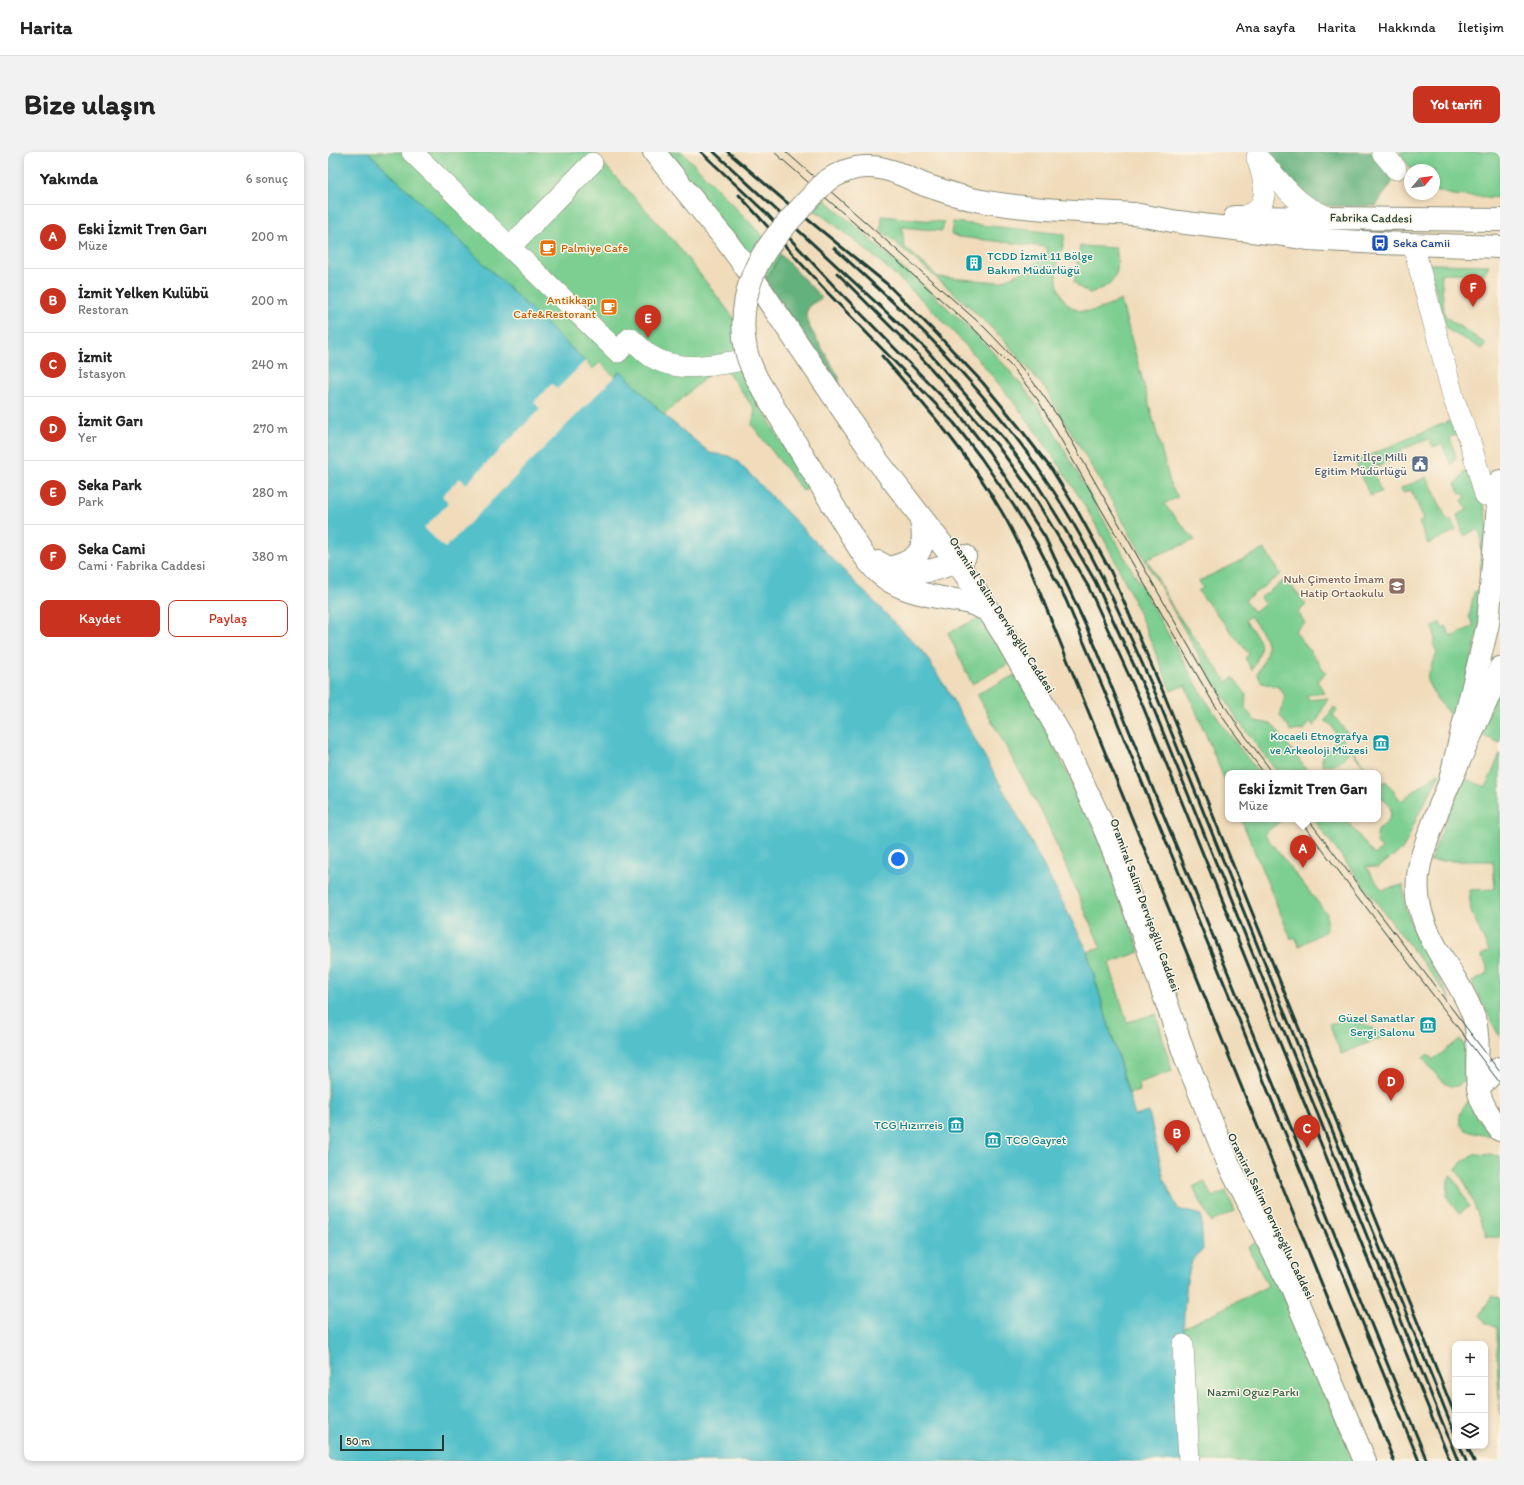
<!DOCTYPE html>
<html lang="tr">
<head>
<meta charset="utf-8">
<style>
	:root { --surface:#fff; --page:#f2f2f2; --text:#222; --muted:#767676; --line:#e0e0e0; --accent:#c8321e }
	body { margin:0; font-family:Itim,sans-serif; background:var(--page); color:var(--text) }
	.controls { position:absolute; right:12px; bottom:12px; display:grid; overflow:hidden; border-radius:8px; box-shadow:0 2px 6px #0003 }
	.controls button { width:36px; height:36px; display:grid; place-items:center; padding:0; border:0; border-bottom:1px solid var(--line); background:var(--surface); color:var(--text); font:20px sans-serif }
	.compass { position:absolute; left:1076px; top:12px; width:36px; height:36px; border-radius:50%; background:var(--surface); box-shadow:0 2px 6px #0003; rotate:61deg }
	.scale { position:absolute; left:12px; bottom:10px; width:104px; box-sizing:border-box; padding-left:4px; border:2px solid #1f3d34; border-top:0; font-size:11px; line-height:14px; white-space:nowrap; color:#1f3d34; -webkit-text-stroke:3px #fcf5e5; paint-order:stroke }
	.you { position:absolute; left:570px; top:707px; width:14px; height:14px; margin:-10px; border:3px solid #fff; border-radius:50%; background:#1a73e8; box-shadow:0 0 0 6px #1a73e833 }
	.badge { display:grid; place-items:center; width:26px; height:26px; border-radius:50%; background:var(--accent); color:#fff; font-size:13px; font-weight:700 }
	.pin { position:absolute; translate:-50% -33px; filter:drop-shadow(0 1px 2px #0008) }
	.pin::after { content:''; position:absolute; top:21px; width:14px; height:12px; background:inherit; clip-path:polygon(0 0,100% 0,50% 100%) }
	.popup { position:absolute; left:897px; top:618px; width:156px; height:52px; box-sizing:border-box; display:grid; place-content:center; border-radius:8px; background:var(--surface); filter:drop-shadow(0 1px 3px #0005); font-size:13px; white-space:nowrap; color:var(--muted) }
	.popup b { font-size:15px; color:var(--text) }
	.popup::after { content:''; position:absolute; left:50%; top:100%; margin-left:-8px; border:8px solid transparent; border-top-color:var(--surface) }
	.list { margin:0; padding:0; list-style:none }
	h2 { display:flex; justify-content:space-between; align-items:center; height:52px; margin:0; padding:0 16px; font-size:17px }
	h2 small { font-size:13px; font-weight:400; color:var(--muted) }
	.list li { display:grid; grid-template-columns:26px 1fr auto; gap:12px; align-items:center; box-sizing:border-box; height:64px; padding:0 16px; border-top:1px solid var(--line) }
	.list b { display:block; font-size:15px; white-space:nowrap }
	.list p { margin:0; font-size:13px; white-space:nowrap; color:var(--muted) }
	.list em { font-size:13px; font-style:normal; color:var(--muted) }
	.actions { display:flex; gap:8px; padding:12px 16px }
	.actions a { flex:1; padding:9px 0; border:1px solid var(--accent); border-radius:8px; text-align:center; font-size:14px; color:var(--accent) }
	.actions .main { background:var(--accent); color:#fff }
	.icon { flex:none; width:22px; height:22px; fill:none; stroke:currentColor; stroke-width:2; stroke-linecap:round; stroke-linejoin:round }
	.map { position:relative; flex:none; width:1172px; height:1309px; overflow:hidden; border-radius:8px }
	header { display:flex; align-items:center; gap:24px; box-sizing:border-box; height:56px; padding:0 20px; background:var(--surface); border-bottom:1px solid var(--line) }
	header strong { font-size:19px }
	nav { display:flex; gap:22px; margin-inline-start:auto; font-size:14px }
	.intro { display:flex; align-items:center; justify-content:space-between; box-sizing:border-box; height:96px; padding:0 24px }
	h1 { margin:0; font-size:28px }
	.button { padding:10px 18px; border-radius:8px; background:var(--accent); color:#fff; font-size:14px; font-weight:700 }
	main { display:flex; gap:24px; padding:0 24px }
	aside { flex:1; background:var(--surface); border-radius:8px; box-shadow:0 2px 6px #0003 }
	.map>svg:first-child { display:block }
	.green { fill:#7bce91; stroke:#4d8662 }
	.forest { fill:#64b17b; stroke:#427758 }
	.water { fill:#53c0ca; stroke:#397e7f }
	.pier { fill:#f0dcbb }
	.lines { fill:none; stroke-linecap:round; stroke-linejoin:round }
	.minor-casing { stroke:#888c78; stroke-width:22 }
	.major-casing { stroke:#888c78; stroke-width:24 }
	.highway-casing { stroke:#888c78; stroke-width:24 }
	.minor { stroke:#fff; stroke-width:21 }
	.major { stroke:#fff; stroke-width:22 }
	.highway { stroke:#fff; stroke-width:22 }
	.tram { stroke:#1f3d34; stroke-width:1 }
	.rail { stroke:#1f3d34; stroke-width:3 }
	.major-bridge-casing { stroke:#888c78; stroke-width:24; stroke-linecap:butt }
	.major-bridge { stroke:#fff; stroke-width:22 }
	.labels { text-anchor:middle; dominant-baseline:central; stroke-width:3; stroke-linejoin:round; paint-order:stroke }
	.street-label { font-size:12px; fill:#1f3d34; stroke:#fcf5e5 }
	.transit-label { font-size:12px; fill:#164399; stroke:#fcf5e5; text-anchor:start }
	.food-label { font-size:12px; fill:#c56008; stroke:#fcf5e5; text-anchor:start }
	.culture-label { font-size:12px; fill:#0d838f; stroke:#fcf5e5; text-anchor:end }
	.service-label { font-size:12px; fill:#4e5e75; stroke:#fcf5e5; text-anchor:end }
	.education-label { font-size:12px; fill:#785e54; stroke:#fcf5e5; text-anchor:end }
	.park-label { font-size:12px; fill:#36614b; stroke:#fcf5e5 }
</style>
</head>
<body>
<header>
<strong>Harita</strong>
<nav><a>Ana sayfa</a><a>Harita</a><a>Hakkında</a><a>İletişim</a></nav>
</header>
<div class="intro"><h1>Bize ulaşın</h1><a class="button">Yol tarifi</a></div>
<main>
<aside>
<h2>Yakında<small>6 sonuç</small></h2>
<ul class="list">
<li><span class="badge">A</span><div><b>Eski İzmit Tren Garı</b><p>Müze</p></div><em>200 m</em></li>
<li><span class="badge">B</span><div><b>İzmit Yelken Kulübü</b><p>Restoran</p></div><em>200 m</em></li>
<li><span class="badge">C</span><div><b>İzmit</b><p>İstasyon</p></div><em>240 m</em></li>
<li><span class="badge">D</span><div><b>İzmit Garı</b><p>Yer</p></div><em>270 m</em></li>
<li><span class="badge">E</span><div><b>Seka Park</b><p>Park</p></div><em>280 m</em></li>
<li><span class="badge">F</span><div><b>Seka Cami</b><p>Cami · Fabrika Caddesi</p></div><em>380 m</em></li>
</ul>
<div class="actions"><a class="main">Kaydet</a><a>Paylaş</a></div>
</aside>
<div class="map">
<svg width="1172" height="1309" viewBox="0 0 1172 1309">
	<rect width="100%" height="100%" fill="#fcf5e5"/>
	<filter id="ink" filterUnits="userSpaceOnUse"><feTurbulence type="fractalNoise" baseFrequency=".025" numOctaves="2"/><feDisplacementMap in="SourceGraphic" scale="8" xChannelSelector="R" yChannelSelector="G"/><feConvolveMatrix kernelMatrix="1 2 1 2 8 2 1 2 1" color-interpolation-filters="sRGB"/></filter>
	<filter id="wash" filterUnits="userSpaceOnUse"><feTurbulence type="fractalNoise" baseFrequency=".012" numOctaves="4" result="noise"/><feDisplacementMap in="SourceGraphic" scale="16" xChannelSelector="R" yChannelSelector="G"/><feGaussianBlur stdDeviation="0.9" result="paint"/><feColorMatrix in="noise" values="0 0 0 0 0 0 0 0 0 0 0 0 0 0 0 0 0 1.4 0 .05"/><feComposite in="paint" operator="in"/></filter>
	<g filter="url(#wash)">
		<rect width="100%" height="100%" fill="#f0dcbb"/>
		<path class="green" d="M40,0H265L346,89L406,166L410,209L417,227L480,337L475,339L424,273L427,258L399,219L387,217L336,263L292,219L286,225L272,211L265,217Z
			M338,0H354L453,103L437,129Z
			M1071,0H1172V46L1124,43L1106,38V18H1084Z
			M495,46C525,72 554,98 584,124C636,170 687,216 724,276L875,544L897,577L931,621H900V636L857,533L843,539C823,490 804,440 779,393C709,263 605,142 485,57Z
			M554,64L616,70L614,79L574,75L576,94L610,125L671,130L693,121L719,103V95L631,85L623,82L625,70L736,82C737,97 731,99 729,112C726,130 733,156 754,159C767,161 782,153 793,148L843,334L850,345L836,352L867,388L819,407L846,458L899,530L905,525L918,542L917,556L927,569L944,572L981,621H950L914,574L883,525L778,339L718,238L676,188L635,149L553,78Z
			M752,94L788,96C793,123 787,134 761,141L751,135L746,130Z
			M1101,112L1161,113L1156,122L1113,121L1116,159L1118,165L1158,192L1154,197L1120,178L1114,163Z
			M1126,267L1133,282L1122,285L1128,305L1123,314L1114,292L1105,295L1101,287L1072,298L1074,304L1044,316L1053,340L1042,344L1031,319L1028,309Z
			M1143,313L1156,353L1160,374L1159,422L1153,420V383L1149,377L1136,384L1129,363L1139,358L1134,348L1138,346L1135,341L1132,342L1127,332Z
			M1099,325L1119,368L1122,367L1128,378L1100,392L1091,370L1096,367L1083,338L1075,341L1073,336Z
			M936,397L953,422L917,448L926,461L937,452L932,446L958,427L978,453L970,460L977,471L967,479L998,521L989,529L997,541L978,543L981,548L1000,546L986,575L982,569L976,578L963,579L952,564L957,544L951,535L934,531L929,522C945,491 942,492 922,464L917,468C934,492 938,490 924,518L917,506L921,502L870,439L875,436L871,429Z
			M1152,438H1156L1153,469L1127,572L1117,556L1109,547L1099,529L1100,523L1109,501L1105,492L1107,489L1105,474L1112,470L1114,476L1118,474L1123,485L1146,474L1141,465L1146,440Z
			M651,466L656,469L682,511L644,532L620,481Z
			M689,522L712,565L771,687L812,800L781,811L799,870L828,862L844,919L811,931L812,939L801,942L759,800L773,796L717,666L649,542Z
			M1172,530V591L1153,583Z
			M1006,555L1010,558L1005,563L1020,582L1014,587L1021,596L1022,595L1042,621H1040L1023,598C1016,603 1014,611 1008,612C1003,614 998,612 994,613V603C1003,597 1012,589 1006,578C1004,574 1002,571 997,569Z
			M1172,602V886L1144,830L1159,822V814L1153,803L1161,799L1143,760L1141,738L1167,737L1165,709H1102L1135,626L1158,635Z
			M1110,621L1112,622L1089,665L1075,697L1049,716L1037,714L1054,738L1075,733L1077,755L1085,778L1123,848L985,667H998L1000,669L1018,667L1046,703L1054,697L1048,689L1050,677C1066,669 1068,652 1050,645V633L1051,634L1058,629L1073,649Z
			M913,667H955L936,682L999,762V778L971,794L968,786L963,787Z
			M1019,868C1034,871 1046,876 1058,884L1013,902L1001,872Z
			M1132,887L1137,895L1136,911L1138,928C1134,931 1129,936 1123,934C1114,932 1101,914 1095,906L1100,902L1105,908Z
			M1142,947L1149,965L1163,984C1155,983 1147,982 1140,979C1125,972 1133,956 1142,947Z
			M1149,1002L1172,1004V1085H1159L1138,1033L1128,1017C1133,1009 1141,1005 1149,1002Z
			M1123,1023L1132,1036L1141,1055L1131,1061L1119,1045L1120,1028Z
			M876,1029L884,1045L898,1039L907,1059L883,1070L865,1035Z
			M929,1090L950,1129L1026,1309H861L855,1193L856,1176L940,1134L920,1095Z
			M1164,1143L1172,1146V1263L1169,1207V1174L1158,1172L1152,1164Z"/>
		<path class="forest" d="M939,0H1043L1065,29L1048,54H1002L982,50Z
			M453,103L494,146L482,153L478,161L482,176L511,225V235L437,129Z"/>
		<path class="water" d="M0,0H40L265,217L272,211L286,225L293,219L336,263L382,301L401,304L409,309L596,501L618,536L686,657L758,796L807,964L821,960L836,1028L850,1057L873,1063L875,1098L864,1108L859,1129L856,1160L855,1193L861,1309H0Z"/>
		<path class="pier" d="M257,209L265,217L272,211L286,225L117,396L96,376L121,351L114,344L132,326L138,332L212,257L206,250L224,232L229,237Z"/>
	</g>
	<g filter="url(#ink)">
		<g class="lines">
			<g class="minor-casing">
				<path id="minor" d="M84,0L290,200L302,186C309,192 315,198 321,203C347,221 381,214 410,209
					M1054,0L1068,17
					M929,5C944,19 959,41 975,52C983,58 991,61 1000,65
					M914,65C918,63 923,62 926,60C944,48 934,21 929,6
					M1085,92L1126,248L1141,286L1157,343
					M182,95L264,11
					M855,1193L861,1309"/>
			</g>
			<g class="major-casing">
				<path id="major" d="M326,0L397,87L419,117L549,308L637,422L676,483L732,582L777,678L792,716L858,907L901,1013L964,1137L1037,1309
					M806,62L850,70L948,82L980,87L1052,91L1172,95
					M907,65L1172,68
					M517,373C545,420 553,434 609,445C631,449 641,448 661,460
					M550,410C577,428 612,420 637,404
					M560,416C592,409 600,397 592,365
					M1172,516C1166,535 1156,553 1148,572C1134,602 1120,632 1108,664C1096,697 1083,723 1093,760C1103,798 1134,829 1146,866C1153,889 1147,913 1150,935C1152,951 1163,966 1172,978
					M1150,936L1165,921L1172,916"/>
			</g>
			<g class="highway-casing">
				<path id="highway" d="M1122,628L1160,472L1172,329"/>
			</g>
			<use href="#minor" class="minor"/>
			<use href="#major" class="major"/>
			<use href="#highway" class="highway"/>
			<path class="tram" d="M446,0L646,177L683,214L710,248L883,547L898,570L936,621
				M458,0L656,175C684,203 708,231 730,265L883,533L912,577L945,621
				M971,667L1172,931
				M980,667L1172,920"/>
			<path class="rail" d="M373,0L439,62L505,133L632,263L661,300L717,385L769,498L794,561L1099,1309
				M386,0L597,196L676,287L709,332L734,372L767,429L822,548L1130,1309
				M400,0L457,49L559,132L610,183L655,231L691,275L724,318L750,360L783,420L836,542L1127,1263
				M411,43L498,139L626,271L653,306L686,354L709,392L738,448L787,564L1091,1309
				M506,96C539,126 572,156 603,187C642,228 685,278 716,325C763,393 796,470 829,545L1127,1282
				M509,121L591,203L637,255L669,293L702,338L760,434L814,552L1122,1309
				M554,204C597,254 642,304 675,362C684,377 691,393 699,409L1066,1309
				M1132,1294L1138,1309
				M1139,1294L1146,1309"/>
			<g class="major-bridge-casing">
				<path id="major-bridge" d="M517,373L430,229C425,219 420,209 418,198C411,166 418,129 436,101C453,75 476,53 497,30C510,21 525,14 542,15C561,15 580,26 597,33C612,38 627,43 643,47C696,58 752,59 806,62"/>
			</g>
			<use href="#major-bridge" class="major-bridge"/>
		</g>
	</g>
	<defs>
		<g id="bus-square" transform="scale(0.9)"><rect x="-9" y="-9" width="18" height="18" rx="4" fill="#1a4fb4" stroke="#fcf5e5"/><path d="M-5-6H5V4H4V6H2V4H-2V6H-4V4H-5ZM-3.5-4V0h7V-4ZM-3.5 1.2v1.5H-2V1.2ZM2 1.2v1.5H3.5V1.2Z" fill="#fff"/></g>
		<g id="cafe-square" transform="scale(0.9)"><rect x="-9" y="-9" width="18" height="18" rx="4" fill="#e8710a" stroke="#fcf5e5"/><path d="M-5.5-4.5H6V0H3Q3 3.5 0 3.5H-2.5Q-5.5 3.5-5.5 0ZM3-3.2v2h1.7v-2ZM-6 4.5H4V6H-6Z" fill="#fff"/></g>
		<g id="building-square" transform="scale(0.9)"><rect x="-9" y="-9" width="18" height="18" rx="4" fill="#0f9aa8" stroke="#fcf5e5"/><path d="M-4-6H4V6H1V3H-1V6H-4ZM-2.5-4.3h1.7v1.8h-1.7ZM.8-4.3h1.7v1.8H.8ZM-2.5-1h1.7V.8h-1.7ZM.8-1h1.7V.8H.8Z" fill="#fff"/></g>
		<g id="civic-square" transform="scale(0.9)"><rect x="-9" y="-9" width="18" height="18" rx="4" fill="#5c6f8a" stroke="#fcf5e5"/><path d="M-.6-6.5H3V-4.5H.6V-3L4-1V1h2V6H-6V1h2V-1L-.6-3ZM-1.2 2.5V6h2.4V2.5Z" fill="#fff"/></g>
		<g id="school-square" transform="scale(0.9)"><rect x="-9" y="-9" width="18" height="18" rx="4" fill="#8d6e63" stroke="#fcf5e5"/><path d="M0-5L7-2L0 1L-7-2ZM-4 1L0 2.5L4 1V4Q0 6-4 4Z" fill="#fff"/></g>
		<g id="museum-square" transform="scale(0.9)"><rect x="-9" y="-9" width="18" height="18" rx="4" fill="#0f9aa8" stroke="#fcf5e5"/><path d="M0-6L6-3V-2H-6V-3ZM-5-1h2V3h-2ZM-1-1h2V3h-2ZM3-1h2V3H3ZM-6 4H6V6H-6Z" fill="#fff"/></g>
	</defs>
	<g fill-rule="evenodd">
		<use href="#bus-square" x="1052" y="91"/>
		<use href="#cafe-square" x="220" y="96"/>
		<use href="#building-square" x="646" y="111"/>
		<use href="#cafe-square" x="281" y="155"/>
		<use href="#civic-square" x="1092" y="312"/>
		<use href="#school-square" x="1069" y="434"/>
		<use href="#museum-square" x="1053" y="591"/>
		<use href="#museum-square" x="1100" y="873"/>
		<use href="#museum-square" x="628" y="973"/>
		<use href="#museum-square" x="665" y="988"/>
	</g>
	<g class="labels">
		<g class="street-label">
			<text transform="translate(1043 66) rotate(1)">Fabrika Caddesi</text>
			<text transform="translate(674 463) rotate(57)">Oramiral Salim Dervişoğllu Caddesi</text>
			<text transform="translate(817 753) rotate(70)">Oramiral Salim Dervişoğllu Caddesi</text>
			<text transform="translate(943 1064) rotate(64)">Oramiral Salim Dervişoğllu Caddesi</text>
		</g>
		<g class="transit-label">
			<text x="1065" y="91">Seka Camii</text>
		</g>
		<g class="food-label">
			<text x="233" y="96">Palmiye Cafe</text>
			<text x="268" y="148" text-anchor="end">Antikkapı<tspan x="268" dy="14">Cafe&amp;Restorant</tspan></text>
		</g>
		<g class="culture-label">
			<text x="659" y="104" text-anchor="start">TCDD İzmit 11 Bölge<tspan x="659" dy="14">Bakım Müdürlüğü</tspan></text>
			<text x="1040" y="584">Kocaeli Etnografya<tspan x="1040" dy="14">ve Arkeoloji Müzesi</tspan></text>
			<text x="1087" y="866">Güzel Sanatlar<tspan x="1087" dy="14">Sergi Salonu</tspan></text>
			<text x="615" y="973">TCG Hızırreis</text>
			<text x="678" y="988" text-anchor="start">TCG Gayret</text>
		</g>
		<g class="service-label">
			<text x="1079" y="305">İzmit İlçe Milli<tspan x="1079" dy="14">Eğitim Müdürlüğü</tspan></text>
		</g>
		<g class="education-label">
			<text x="1056" y="427">Nuh Çimento İmam<tspan x="1056" dy="14">Hatip Ortaokulu</tspan></text>
		</g>
		<g class="park-label">
			<text x="925" y="1240">Nazmi Oğuz Parkı</text>
		</g>
	</g>
</svg>
<div class="controls">
<button>+</button>
<button>−</button>
<button><svg class="icon" aria-label="layers" viewBox="0 0 24 24"><path d="M12 4l9 5-9 5-9-5zM3 14l9 5 9-5"/></svg></button>
</div>
<svg class="compass" viewBox="-18 -18 36 36"><path d="M0-13l5 13h-10z" fill="#e53935"/><path d="M0 13l5-13h-10z" fill="#767676"/></svg>
<div class="scale">50 m</div>
<div class="you"></div>
<div class="pin badge" style="left:975px;top:716px">A</div>
<div class="popup"><b>Eski İzmit Tren Garı</b>Müze</div>
<div class="pin badge" style="left:849px;top:1001px">B</div>
<div class="pin badge" style="left:979px;top:996px">C</div>
<div class="pin badge" style="left:1063px;top:949px">D</div>
<div class="pin badge" style="left:320px;top:186px">E</div>
<div class="pin badge" style="left:1145px;top:155px">F</div>
</div>
</main>
</body>
</html>
